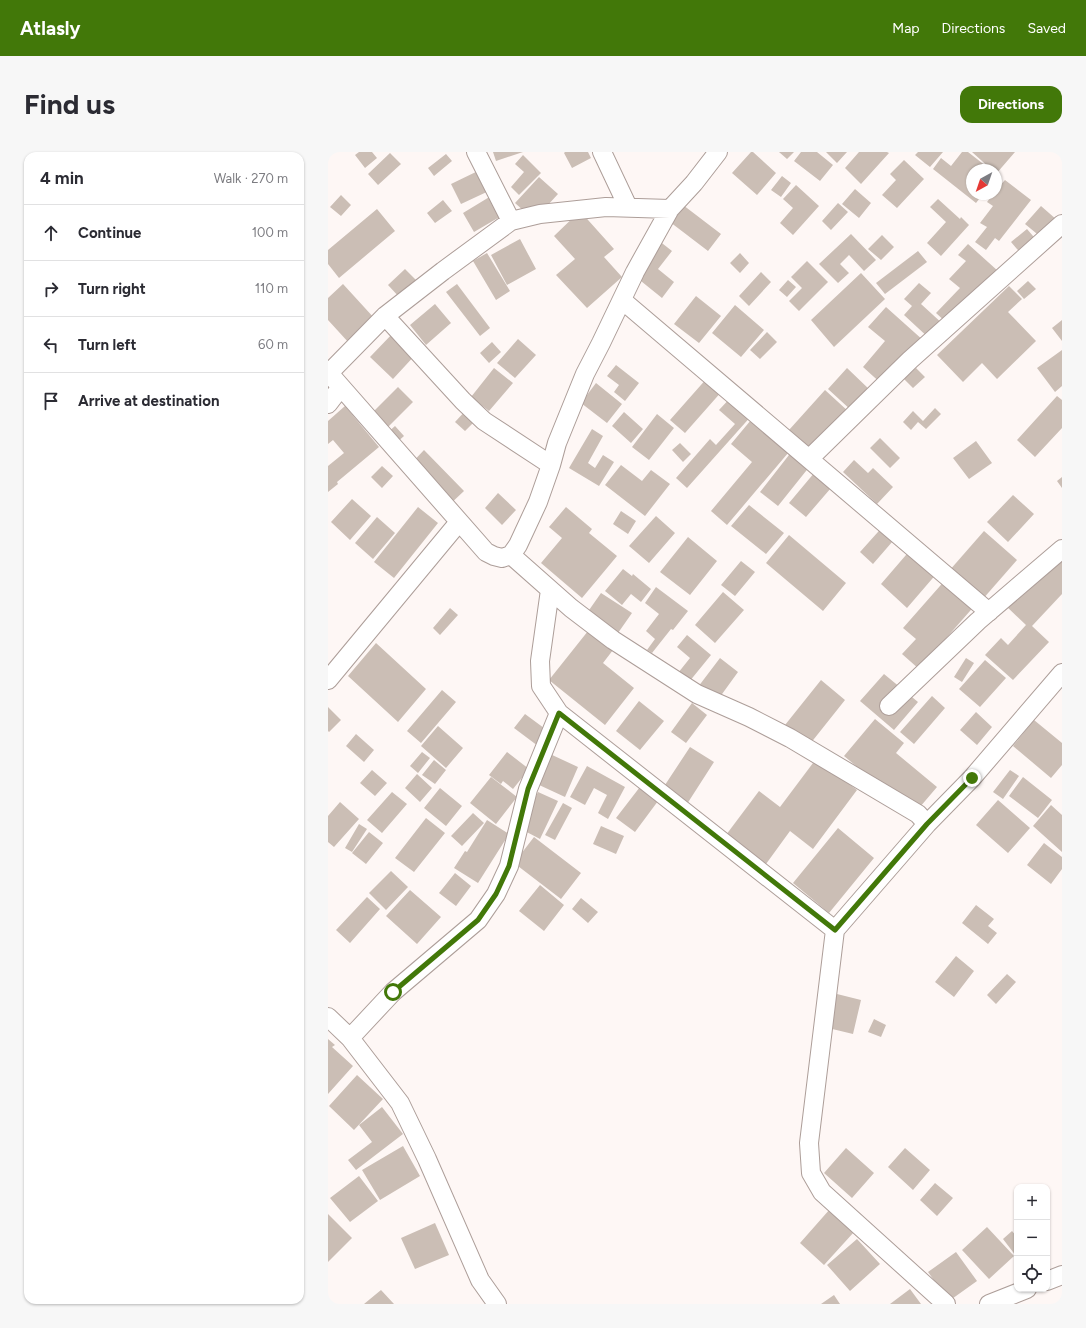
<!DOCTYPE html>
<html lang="en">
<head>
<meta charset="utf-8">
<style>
	:root { --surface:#fff; --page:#f7f7f7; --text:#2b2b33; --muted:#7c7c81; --line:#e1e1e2; --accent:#427809 }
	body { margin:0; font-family:Figtree,sans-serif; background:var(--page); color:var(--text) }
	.controls { position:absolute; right:12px; bottom:12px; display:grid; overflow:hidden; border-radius:8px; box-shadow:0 1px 3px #0004 }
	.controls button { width:36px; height:36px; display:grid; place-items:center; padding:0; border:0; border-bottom:1px solid var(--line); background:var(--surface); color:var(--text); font:20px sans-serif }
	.compass { position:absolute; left:638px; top:12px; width:36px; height:36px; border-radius:50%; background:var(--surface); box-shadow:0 1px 3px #0004; rotate:220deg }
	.stop { position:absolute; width:12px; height:12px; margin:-9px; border:3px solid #427809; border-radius:50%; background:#fff }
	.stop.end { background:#427809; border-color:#fff; box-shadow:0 1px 4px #0008 }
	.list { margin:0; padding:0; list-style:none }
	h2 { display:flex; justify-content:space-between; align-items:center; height:52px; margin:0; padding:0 16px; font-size:17px }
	h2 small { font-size:13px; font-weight:400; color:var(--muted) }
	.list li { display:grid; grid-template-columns:26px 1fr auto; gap:12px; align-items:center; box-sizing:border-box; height:56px; padding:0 16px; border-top:1px solid var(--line) }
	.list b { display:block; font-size:15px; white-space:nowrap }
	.list em { font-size:13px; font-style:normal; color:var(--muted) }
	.icon { flex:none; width:22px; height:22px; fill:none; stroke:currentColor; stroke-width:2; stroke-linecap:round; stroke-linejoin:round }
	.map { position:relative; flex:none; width:734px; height:1152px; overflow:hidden; border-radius:12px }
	header { display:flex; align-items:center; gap:24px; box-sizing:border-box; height:56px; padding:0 20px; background:var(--accent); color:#fff }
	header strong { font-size:19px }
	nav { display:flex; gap:22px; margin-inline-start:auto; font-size:14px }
	.intro { display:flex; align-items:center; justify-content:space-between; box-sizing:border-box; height:96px; padding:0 24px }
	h1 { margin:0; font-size:28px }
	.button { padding:10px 18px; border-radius:12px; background:var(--accent); color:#fff; font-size:14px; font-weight:700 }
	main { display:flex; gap:24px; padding:0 24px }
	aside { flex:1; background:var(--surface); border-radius:12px; box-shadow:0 1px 3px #0004 }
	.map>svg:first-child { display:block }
	.building { fill:#cbbeb5 }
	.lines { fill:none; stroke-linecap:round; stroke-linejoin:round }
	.minor-casing { stroke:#ad9e99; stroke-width:20 }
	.minor { stroke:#fff; stroke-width:18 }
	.route { stroke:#427809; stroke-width:5 }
</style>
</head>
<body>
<header>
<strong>Atlasly</strong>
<nav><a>Map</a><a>Directions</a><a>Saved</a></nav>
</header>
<div class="intro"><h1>Find us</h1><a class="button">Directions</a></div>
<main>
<aside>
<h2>4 min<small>Walk · 270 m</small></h2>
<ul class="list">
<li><svg class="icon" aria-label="ahead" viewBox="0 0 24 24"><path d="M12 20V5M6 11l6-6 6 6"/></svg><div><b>Continue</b></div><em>100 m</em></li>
<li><svg class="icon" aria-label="right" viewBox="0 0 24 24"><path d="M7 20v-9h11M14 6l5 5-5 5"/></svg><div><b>Turn right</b></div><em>110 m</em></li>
<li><svg class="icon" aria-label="left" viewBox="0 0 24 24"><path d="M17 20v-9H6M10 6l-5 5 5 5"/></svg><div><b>Turn left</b></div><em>60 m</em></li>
<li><svg class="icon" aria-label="arrive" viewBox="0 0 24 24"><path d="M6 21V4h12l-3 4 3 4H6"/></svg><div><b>Arrive at destination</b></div></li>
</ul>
</aside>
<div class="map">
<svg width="734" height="1152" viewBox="0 0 734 1152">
	<rect width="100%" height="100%" fill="#fef7f5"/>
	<path class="building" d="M31,0H44L49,6L37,16L27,3Z
		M165,0H195L168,9Z
		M237,0H260L263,6L244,16L236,1Z
		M423,0H425L448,21L429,43L404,21Z
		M451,0H466L459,7Z
		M473,0H489L505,13L492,29L466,9Z
		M498,0H519L509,11Z
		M531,0H559L561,1L533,32L517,16Z
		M590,0H615L602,15L587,3Z
		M634,0H640L663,18H644V42H655L648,51L605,17L613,6L623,14Z
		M644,0H687L668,22V18H664Z
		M62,1L73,12L50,33L40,22Z
		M118,2L124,9L106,24L100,16Z
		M195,3L213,21L191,43L183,35L196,20L187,12Z
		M576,8L596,27L569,56L554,43L568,28L562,22Z
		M154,17L163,38L133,52L123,32Z
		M454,24L463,31L453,45L443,38Z
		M211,25L230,42L206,68L187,51Z
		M677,28L703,48L671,89L667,86L658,98L647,90L659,75L652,71L665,54L659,50L665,42H668V38Z
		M468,33L491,54L465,83L452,71L465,56L455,47Z
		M527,37L543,51L531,66L514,52Z
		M13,43L23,53L13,64L2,55Z
		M163,44L175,63L146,80L135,61Z
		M610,47L632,67L633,65L641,73L613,104L599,91L618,70L602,55Z
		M115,48L124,59L107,71L99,61Z
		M510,51L520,60L503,78L494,69Z
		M355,53L393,82L380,99L342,70Z
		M713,54L729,68L714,86L697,72Z
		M49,57L67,79L11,126L0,112V98Z
		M252,59L286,97L276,105L294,125L259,156L228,123L247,107L226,84Z
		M699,77L711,91L695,104L683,90Z
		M523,82L548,108L536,119L521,103L512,112L521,121L510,131L491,112Z
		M554,83L566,95L553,108L540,97Z
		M192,87L208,117L179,133L163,103Z
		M330,88L344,99L330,117L346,130L334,146L303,121Z
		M640,92L670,119L620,172L608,161L632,136L621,127L638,109L630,103Z
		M590,99L599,110L557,142L548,131Z
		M159,101L182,139L168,148L145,109Z
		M412,101L421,111L412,121L402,111Z
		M479,109L500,130L471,159L461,149L474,136L463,125Z
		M77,117L90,130L73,147L60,133Z
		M433,120L443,130L421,154L411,144Z
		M533,121L557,147L506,195L483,168Z
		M460,128L468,135L459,145L451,138Z
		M700,129L708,137L696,147L689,139Z
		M591,131L603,141L593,152L616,173L603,188L576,163L584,154L576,147Z
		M15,132L47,167L21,191L0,168V146Z
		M129,132L162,176L152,184L118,140Z
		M681,134L694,147L680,160L708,189L669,227L654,211L635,230L609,203Z
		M368,144L393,164L371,191L346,172Z
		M107,152L123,171L98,193L82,173Z
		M407,153L436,178L413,205L384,181Z
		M558,155L596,189L556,234L535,215L557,189L540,175Z
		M734,168V189L724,176Z
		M66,180L89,201L65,227L42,205Z
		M439,180L449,190L432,207L422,198Z
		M190,187L208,203L187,226L169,211Z
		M164,190L173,200L161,211L152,201Z
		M734,198V234L727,240L709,216Z
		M288,213L311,231L297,249L286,240L291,233L279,224Z
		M166,216L185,231L161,259L143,245Z
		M519,216L543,239L524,259L500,237Z
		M588,216L597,225L585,236L576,227Z
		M380,225L395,238L357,281L342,268Z
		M268,231L294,252L279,271L253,251Z
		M70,235L85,250L56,279L41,264Z
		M497,238L521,260L485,300L461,278Z
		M405,243L425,262L359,336L348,326L382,287L388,293L407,272L391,258Z
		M729,244L734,248V276L707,305L689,288Z
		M17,254L51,295L9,330L10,332L0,340V314L16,301L5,288L0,292V269Z
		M140,256L150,266L137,279L127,270Z
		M607,256L613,262L598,277L590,270L583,278L575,270L585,259L595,269Z
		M296,260L315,277L303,291L284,274Z
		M329,262L346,276L321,308L304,295Z
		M428,262L466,294L399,373L383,359L424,310L403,292Z
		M67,274L76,284L66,293L57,283Z
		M264,277L275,284L260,311L267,316L275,303L286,310L271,334L241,316Z
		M552,286L572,306L562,316L542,296Z
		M648,289L664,311L641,327L625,306Z
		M352,291L363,302L355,310L344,298Z
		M468,294L486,309L450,354L432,340Z
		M96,298L136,339L118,356L79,316Z
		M526,308L540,321L545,316L565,335L549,352L515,320Z
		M293,313L314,329L323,318L342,332L317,364L277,333Z
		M54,314L65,324L54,336L43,325Z
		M492,314L509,329L478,365L461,351Z
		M734,325V336L729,329Z
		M170,341L188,358L174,373L157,356Z
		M685,343L706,362L680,390L659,370Z
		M24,347L43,364L22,388L3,370Z
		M421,353L456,381L438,402L403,374Z
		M90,355L110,371L66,426L46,410Z
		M238,355L264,377L261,381L289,404L254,446L213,411L234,386L221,375Z
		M293,359L308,369L300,382L285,372Z
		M328,364L347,381L321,411L301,394Z
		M49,365L67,381L45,407L27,391Z
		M558,371L571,382L545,412L532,400Z
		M656,379L689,408L654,448L621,419Z
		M461,383L518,431L495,459L438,411Z
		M360,385L389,409L362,443L332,420Z
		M734,392V442L704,474L721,490L685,528L657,503L673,486L680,493L698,473L677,453Z
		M584,396L610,420L579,456L553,432Z
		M413,409L427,420L407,444L393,433Z
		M295,417L304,424L305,422L323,437L313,450L303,442L294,453L277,439Z
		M619,426L649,451L591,517L574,502L588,487L575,476Z
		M328,435L360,459L345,478L343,477L324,501L319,498L327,487L318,479L331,462L317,451Z
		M395,440L416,458L387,491L367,473Z
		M273,441L304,461L290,481L259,461Z
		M122,456L130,463L112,483L105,476Z
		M260,479L285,498L275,511L306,536L277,573L221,528Z
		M359,483L383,503L361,530L350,521L362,506L349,495Z
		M48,491L98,537L70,570L20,524Z
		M392,506L410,520L389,549L370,535Z
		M638,506L646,511L634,530L626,525Z
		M657,508L678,526L652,555L631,537Z
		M556,522L590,550L566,578L532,549Z
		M493,528L517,548L482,592L457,573Z
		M114,538L128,550L93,591L79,579Z
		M604,544L617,556L586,592L572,580Z
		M311,549L336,569L312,598L288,579Z
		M364,551L379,563L358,591L343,580Z
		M0,555L13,568L1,580L0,579Z
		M648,560L664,575L649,593L632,578Z
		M197,562L220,579L210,594L186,576Z
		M547,567L576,591L568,601L609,635L586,662L516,604Z
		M706,568L734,591V613L723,626L685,594Z
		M110,574L135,596L118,616L93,594Z
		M28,582L46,598L36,610L18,594Z
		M362,595L386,610L359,652L335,636Z
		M94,600L102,606L90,621L82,614Z
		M179,600L201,617L185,637L175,629L173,632L161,623Z
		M222,602L250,615L237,645L209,632Z
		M488,607L529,638L485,697L462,679L438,712L398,683L431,639L452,655Z
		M106,608L118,618L107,632L94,623Z
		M259,614L297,635L280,667L270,661L279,643L266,636L257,653L242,645Z
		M44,618L59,631L47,644L32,631Z
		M682,618L691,624L675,647L665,640Z
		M89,622L104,636L92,650L77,636Z
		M163,625L189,645L168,672L142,651Z
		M695,625L724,648L710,666L681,644Z
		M315,631L333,645L307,680L288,666Z
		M112,636L134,654L118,674L96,656Z
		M64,640L79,652L54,681L39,668Z
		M210,640L230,649L212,687L193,677Z
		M670,648L702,676L680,701L648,673Z
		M12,650L31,667L6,695L0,690V664Z
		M235,651L244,656L227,688L217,683Z
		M723,653L734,663V700L705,674Z
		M145,661L156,671L134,694L123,684Z
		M98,666L117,681L86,720L67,706Z
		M159,668L181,682L150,731L126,716L137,699L139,700Z
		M31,672L39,677L24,700L17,696Z
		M273,674L296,684L288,702L265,692Z
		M510,676L546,706L501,761L465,731Z
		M41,680L55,691L38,712L24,701Z
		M206,685L253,721L233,747L186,711Z
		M716,691L734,705V717L723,732L699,713Z
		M63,719L80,735L58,758L41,741Z
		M127,721L143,734L128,754L111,741Z
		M212,733L236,753L216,779L191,759Z
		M82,738L113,765L89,792L58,764Z
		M39,745L52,757L22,791L8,778Z
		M253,746L270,760L260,771L244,757Z
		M648,753L666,767L660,774L669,781L660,792L634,771Z
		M628,804L646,819L626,845L607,830Z
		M679,822L688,830L668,852L659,843Z
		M505,841L533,848L525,882L496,875Z
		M546,867L558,873L553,885L540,880Z
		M0,887L7,893L4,895L25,914L0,942Z
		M29,923L55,947L26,978L1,954Z
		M54,955L75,982L28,1018L20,1008L44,990L31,973Z
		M75,994L92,1024L52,1048L34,1018Z
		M518,996L546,1021L524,1046L496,1021Z
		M577,996L602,1018L585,1038L560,1015Z
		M31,1024L50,1049L22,1070L2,1046Z
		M607,1031L625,1046L609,1064L592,1048Z
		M502,1057L526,1080L496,1113L472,1091Z
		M0,1062L24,1086L0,1110Z
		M107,1071L121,1103L87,1117L73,1086Z
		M659,1075L686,1104L661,1127L634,1098Z
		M684,1079L689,1085L688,1104L675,1087Z
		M529,1087L552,1112L522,1139L499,1113Z
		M628,1100L649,1129L621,1149L600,1120Z
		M582,1137L593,1152H562Z
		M53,1138L66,1152H36Z
		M506,1143L512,1152H493Z"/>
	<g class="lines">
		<g class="minor-casing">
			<path id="minor" d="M148,0L183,69
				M274,0L300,55
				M294,148L661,460
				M57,164L135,249L156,269L223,313
				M0,220L158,400L166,404L174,406L183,403L190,393L210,350L223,313L229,291L257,222L273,191L307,120L342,57L366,31L390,0
				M1,221L57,164L115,119L183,69L212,62L278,55L342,57
				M0,252L13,235
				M481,307L582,208L734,72
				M183,403L243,456L285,488L369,542L421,565L462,586L590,662L599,672L644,626L734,521
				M222,438L212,509L213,534L231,561L507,778L599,672
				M0,528L131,370
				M561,554L650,469L734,397
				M507,778L481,991L483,1021L494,1040L618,1152
				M0,865L22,886L72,951L99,1007L152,1128L169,1152
				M22,886L65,840L150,768L168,742L181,714L200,637L231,561
				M719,1129L734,1123
				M661,1152L699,1137"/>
		</g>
		<use href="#minor" class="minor"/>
	</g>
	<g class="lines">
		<path class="route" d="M65,840L150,768L168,742L181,714L200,637L231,561L507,778L599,672L644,626"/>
	</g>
</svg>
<div class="controls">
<button>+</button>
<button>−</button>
<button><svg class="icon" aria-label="locate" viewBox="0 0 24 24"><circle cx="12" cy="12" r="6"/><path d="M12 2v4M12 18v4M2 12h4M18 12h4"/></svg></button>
</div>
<svg class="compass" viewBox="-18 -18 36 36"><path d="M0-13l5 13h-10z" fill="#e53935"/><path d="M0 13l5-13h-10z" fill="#7c7c81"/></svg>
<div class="stop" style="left:65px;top:840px"></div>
<div class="stop end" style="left:644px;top:626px"></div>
</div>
</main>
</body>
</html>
